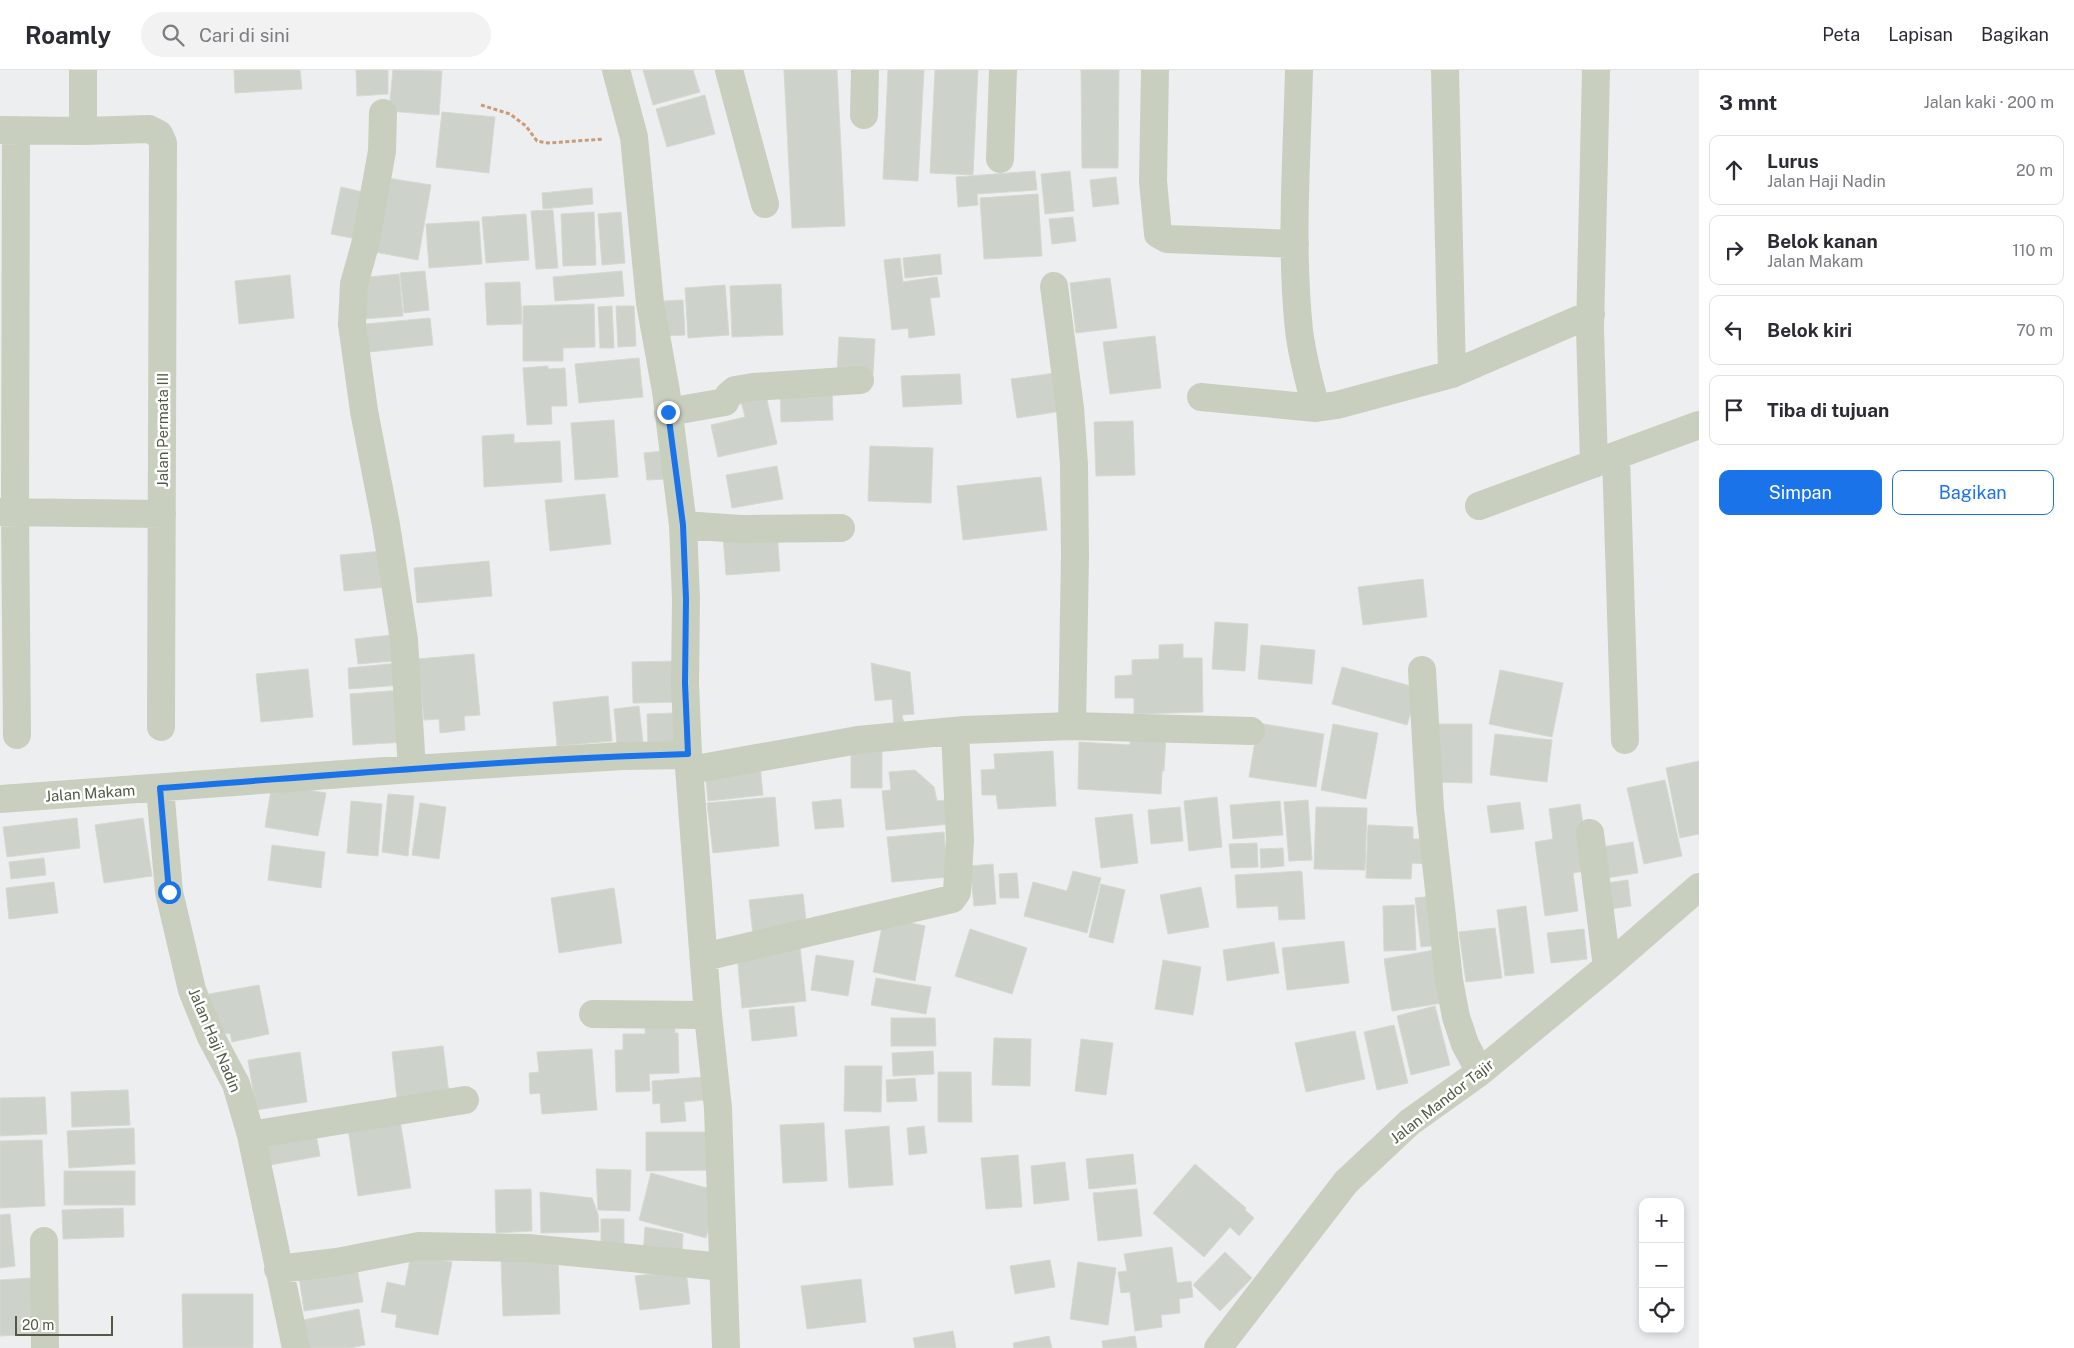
<!DOCTYPE html>
<html lang="id">
<head>
<meta charset="utf-8">
<style>
	:root { --surface:#fff; --page:#f2f2f3; --text:#2b2b33; --muted:#7c7c81; --line:#e1e1e2; --accent:#1a73e8 }
	body { margin:0; font-family:"Public Sans",sans-serif; background:var(--page); color:var(--text) }
	.controls { position:absolute; right:15px; bottom:15px; display:grid; overflow:hidden; border-radius:10px; box-shadow:0 2px 8px #0003 }
	.controls button { width:45px; height:45px; display:grid; place-items:center; padding:0; border:0; border-bottom:1px solid var(--line); background:var(--surface); color:var(--text); font:25px sans-serif }
	.scale { position:absolute; left:15px; bottom:12px; width:98px; box-sizing:border-box; padding-left:5px; border:2px solid #525a46; border-top:0; font-size:14px; line-height:18px; white-space:nowrap; color:#525a46; -webkit-text-stroke:4px #fff; paint-order:stroke }
	.stop { position:absolute; width:15px; height:15px; margin:-11px; border:4px solid #1a73e8; border-radius:50%; background:#fff }
	.stop.end { background:#1a73e8; border-color:#fff; box-shadow:0 1px 5px #0008 }
	.list { margin:0; padding:0; list-style:none }
	h2 { display:flex; justify-content:space-between; align-items:center; height:65px; margin:0; padding:0 20px; font-size:21px }
	h2 small { font-size:16px; font-weight:400; color:var(--muted) }
	.list li { display:grid; grid-template-columns:32px 1fr auto; gap:15px; align-items:center; box-sizing:border-box; height:70px; margin:0 10px 10px; padding:0 10px; border:1px solid var(--line); border-radius:10px }
	.list b { display:block; font-size:19px; white-space:nowrap }
	.list p { margin:0; font-size:16px; white-space:nowrap; color:var(--muted) }
	.list em { font-size:16px; font-style:normal; color:var(--muted) }
	.actions { display:flex; gap:10px; padding:15px 20px }
	.actions a { flex:1; padding:11px 0; border:1px solid var(--accent); border-radius:10px; text-align:center; font-size:18px; color:var(--accent) }
	.actions .main { background:var(--accent); color:#fff }
	.icon { flex:none; width:28px; height:28px; fill:none; stroke:currentColor; stroke-width:2; stroke-linecap:round; stroke-linejoin:round }
	.map { position:relative; flex:none; width:1699px; height:1278px; overflow:hidden }
	header { display:flex; align-items:center; gap:30px; box-sizing:border-box; height:70px; padding:0 25px; background:var(--surface); border-bottom:1px solid var(--line) }
	header strong { font-size:24px }
	nav { display:flex; gap:28px; margin-inline-start:auto; font-size:18px }
	.search { width:350px; height:45px; background:var(--page); display:flex; align-items:center; gap:12px; box-sizing:border-box; padding:0 18px; border-radius:28px; color:var(--muted); font-size:19px }
	main { display:flex }
	aside { flex:1; background:var(--surface) }
	.map>svg:first-child { display:block }
	.building { fill:#cdd2ca; stroke:#d4d9d2 }
	.lines { fill:none; stroke-linecap:round; stroke-linejoin:round }
	.path { stroke:#ca9b75; stroke-width:3; stroke-dasharray:4 2.5; stroke-linecap:butt }
	.minor { stroke:#c9cfbe; stroke-width:28 }
	.route { stroke:#1a73e8; stroke-width:6 }
	.labels { text-anchor:middle; dominant-baseline:central; stroke-width:5; stroke-linejoin:round; paint-order:stroke }
	.street-label { font-size:15px; fill:#525a46; stroke:#fff }
</style>
</head>
<body>
<header>
<strong>Roamly</strong>
<div class="search"><svg class="icon" aria-label="search" viewBox="0 0 24 24"><circle cx="10" cy="10" r="6"/><path d="M15 15l6 6"/></svg>Cari di sini</div>
<nav><a>Peta</a><a>Lapisan</a><a>Bagikan</a></nav>
</header>
<main>
<div class="map">
<svg width="1699" height="1278" viewBox="0 0 1699 1278">
	<rect width="100%" height="100%" fill="#edeef0"/>
	<path class="building" d="M234,0H300L302,19L235,23Z
		M356,0H388V24L357,26Z
		M393,0L442,1L439,45L389,41Z
		M643,0H693L700,22L653,35Z
		M784,0H837L845,156L792,158Z
		M888,0H924L918,111L883,109Z
		M935,0H978L973,105L930,103Z
		M1081,0H1119L1118,98H1082Z
		M705,25L715,64L667,77L656,39Z
		M442,42L495,47L489,103L436,97Z
		M1035,101L1037,120L977,124L978,135L958,137L956,107Z
		M1070,101L1074,141L1045,144L1041,104Z
		M381,107L431,115L418,190L369,181Z
		M1116,107L1119,134L1093,137L1090,110Z
		M341,117L371,124L362,170L331,164Z
		M592,118L593,134L543,139L542,123Z
		M1038,124L1042,186L984,189L980,128Z
		M553,140L558,198L536,199L531,141Z
		M594,142L596,195L563,196L561,144Z
		M621,142L625,193L602,195L598,144Z
		M526,144L529,190L486,193L482,147Z
		M1073,147L1076,171L1052,174L1049,149Z
		M479,151L482,194L429,198L426,154Z
		M940,184L942,204L905,208L903,188Z
		M900,188L903,212L937,207L940,227L930,228L935,265L909,268L908,258L892,260L884,190Z
		M425,201L429,240L404,243L400,203Z
		M622,201L624,226L555,231L553,207Z
		M399,204L403,246L363,249L359,208Z
		M290,205L294,248L239,254L235,211Z
		M1110,208L1117,258L1076,263L1070,213Z
		M520,212L522,254L487,255L485,213Z
		M781,214L783,265L732,267L730,216Z
		M725,215L729,265L688,268L685,218Z
		M683,230L685,265L666,266L664,231Z
		M594,234L595,277L563,278V291H523V236Z
		M612,236L614,278H600L598,237Z
		M616,236H634L636,276L618,277Z
		M430,248L433,275L369,282L366,254Z
		M1155,266L1161,318L1110,324L1103,272Z
		M839,267L875,269L873,304L837,302Z
		M639,288L643,327L579,333L575,294Z
		M548,296V299L565,298L567,336H551L552,354L527,355L523,298Z
		M1056,303L1062,341L1017,348L1011,309Z
		M960,304L962,334L903,337L901,306Z
		M832,314L833,350L781,352L780,316Z
		M765,321L777,374L718,387L711,355L745,347L740,327Z
		M614,350L618,407L575,410L571,353Z
		M1133,351L1135,405L1096,406L1094,352Z
		M514,364V373L560,371L562,412L484,417L482,366Z
		M870,376L933,378L931,433L868,431Z
		M663,381L665,409L647,410L644,383Z
		M777,396L783,429L732,438L726,405Z
		M1041,407L1047,460L963,470L957,416Z
		M605,424L611,474L550,481L545,430Z
		M777,462L780,501L726,505L723,466Z
		M383,481L387,517L344,521L340,485Z
		M489,491L492,526L417,533L414,498Z
		M1423,509L1427,547L1363,555L1358,517Z
		M1215,552L1248,554L1245,601L1212,599Z
		M401,564L404,590L358,594L355,569Z
		M1183,574V588H1202L1203,642L1134,644V628H1115V606L1132,605V590L1159,589V575Z
		M1261,575L1315,580L1312,614L1258,609Z
		M474,584L480,645L464,646L465,660L440,663L439,649L424,650L418,589Z
		M680,591V632L633,633L632,592Z
		M400,593L401,615L349,619L348,598Z
		M871,593L910,602L914,644L902,645L904,654L894,655L892,629L875,631Z
		M1342,597L1418,618L1407,655L1332,634Z
		M308,599L313,647L261,652L256,604Z
		M1500,600L1563,613L1552,667L1489,654Z
		M402,620L406,672L353,675L350,624Z
		M608,626L612,671L557,676L553,632Z
		M639,636L643,673L617,675L614,639Z
		M676,643L678,675H648L647,644Z
		M1258,653L1324,664L1316,717L1249,707Z
		M1333,654L1378,663L1366,729L1321,720Z
		M1435,654H1472V713L1435,712Z
		M1130,663L1166,665L1164,701H1162L1161,724L1078,719L1079,672L1130,675Z
		M1495,664L1552,670L1547,712L1490,705Z
		M1053,681L1056,736L998,739L996,725H982L981,700L995,699L994,684Z
		M851,682H882V718H851Z
		M1699,691V764L1680,768L1666,698Z
		M760,695L763,725L708,731L705,700Z
		M915,700L934,717L937,731L947,730L950,754L886,760L882,721L891,720L889,702Z
		M1665,710L1682,786L1644,794L1627,718Z
		M272,714L326,723L318,766L265,757Z
		M388,724L414,726L408,786L382,782Z
		M775,727L779,776L713,783L707,733Z
		M1217,727L1222,777L1189,781L1184,731Z
		M841,729L844,757L815,759L812,732Z
		M1308,730L1312,790L1289,791L1284,732Z
		M351,731L382,734L378,786L347,783Z
		M1280,731L1283,765L1233,769L1230,735Z
		M1520,732L1524,759L1491,763L1487,736Z
		M420,733L446,737L439,789L412,785Z
		M1580,734L1590,800L1573,803L1578,841L1545,846L1535,772L1553,769L1549,739Z
		M1180,737L1183,771L1151,774L1148,740Z
		M1316,737L1367,738L1365,800L1314,799Z
		M1132,744L1138,793L1101,798L1095,748Z
		M77,748L80,778L7,787L3,757Z
		M143,748L152,806L104,813L95,755Z
		M1368,755L1413,757V769H1426V794L1412,793L1411,809L1366,808Z
		M944,762L948,807L892,812L887,767Z
		M1633,772L1638,803L1600,809L1595,778Z
		M1257,773L1258,797L1231,798L1229,774Z
		M272,775L325,782L321,818L268,810Z
		M1283,778L1284,796L1261,798L1260,779Z
		M44,788L46,805L11,809L9,792Z
		M993,794L996,834L974,836L970,796Z
		M1073,801L1101,808L1087,863L1024,846L1033,812L1067,821Z
		M1301,801L1302,802L1305,849L1279,850L1278,836L1237,838L1235,805Z
		M1017,803L1019,828H1000L999,804Z
		M1628,810L1631,836L1603,840L1599,814Z
		M54,812L58,843L9,849L6,818Z
		M1101,814L1125,820L1113,873L1089,867Z
		M1201,817L1209,857L1168,864L1160,825Z
		M614,818L622,873L559,883L551,828Z
		M803,824L807,859L753,865L749,830Z
		M1434,826L1440,875L1421,877L1415,828Z
		M1414,835L1416,880L1384,881L1383,836Z
		M1526,836L1534,903L1505,906L1497,840Z
		M884,847L925,856L915,911L873,902Z
		M1495,858L1502,908L1466,912L1459,862Z
		M970,859L1027,878L1012,924L955,906Z
		M1584,859L1587,889L1551,893L1547,863Z
		M1344,871L1349,913L1287,920L1282,878Z
		M1274,872L1279,903L1227,911L1223,880Z
		M800,877L806,931L742,938L737,884Z
		M1434,880L1442,933L1392,941L1384,889Z
		M816,885L854,891L848,926L811,920Z
		M1163,890L1201,897L1193,945L1155,939Z
		M876,908L931,917L926,944L871,935Z
		M259,915L269,964L232,972L230,963L218,965L209,924Z
		M794,936L797,966L752,971L749,940Z
		M1435,936L1450,995L1411,1005L1397,946Z
		M891,948H935L936,976H891Z
		M675,949V963H678L679,1003L649,1004L650,1021L616,1022L615,980H623V964H645V950Z
		M1394,955L1408,1013L1377,1020L1364,962Z
		M1355,961L1365,1009L1306,1022L1295,973Z
		M994,968L1031,969L1030,1016L992,1015Z
		M1081,969L1113,973L1106,1025L1075,1021Z
		M443,976L449,1024L397,1029L392,982Z
		M592,979L597,1040L542,1044L540,1023L530,1024L529,1003L539,1002L537,982Z
		M933,981L934,1004L893,1006L892,983Z
		M300,982L307,1032L256,1040L248,990Z
		M845,996H882L881,1042L844,1041Z
		M938,1002H971L972,1052H938Z
		M703,1007L704,1030L684,1032L686,1051L661,1053L660,1033L653,1034L652,1011Z
		M915,1008L917,1031L887,1032L886,1010Z
		M128,1020L130,1055L72,1057L71,1022Z
		M45,1027L47,1064L0,1066V1028Z
		M400,1050L411,1118L358,1126L348,1058Z
		M824,1053L827,1111L783,1113L780,1055Z
		M889,1056L893,1115L849,1118L845,1060Z
		M924,1056L927,1083L909,1085L907,1058Z
		M134,1058L135,1094L69,1098L67,1061Z
		M646,1062H713V1100L646,1101Z
		M316,1064L320,1086L270,1095L266,1074Z
		M42,1070L45,1136L0,1138V1071Z
		M1133,1084L1136,1114L1089,1119L1086,1089Z
		M1018,1085L1022,1137L986,1139L981,1088Z
		M1065,1092L1069,1130L1034,1134L1031,1096Z
		M1195,1094L1246,1138L1245,1140L1254,1148L1239,1166L1230,1157L1204,1187L1153,1143Z
		M596,1099L631,1100L630,1141L598,1140Z
		M64,1101H135V1135H64Z
		M651,1103L718,1121L706,1168L639,1150Z
		M531,1119L532,1161L496,1163L495,1120Z
		M1137,1119L1142,1166L1098,1171L1093,1123Z
		M540,1122L592,1128L598,1144L599,1162L541,1163Z
		M123,1138L124,1167L63,1169L62,1140Z
		M10,1144L15,1196L0,1198V1145Z
		M601,1149H624V1182L601,1181Z
		M645,1157L683,1164L682,1187L643,1185Z
		M1172,1177L1177,1213L1191,1211L1193,1227L1179,1229L1180,1243L1161,1245L1162,1257L1135,1261L1130,1222L1121,1223L1118,1202L1127,1201L1124,1184Z
		M1225,1182L1252,1208L1220,1241L1193,1215Z
		M411,1184L452,1192L438,1265L395,1257L397,1245L381,1242L387,1212L405,1216Z
		M558,1187L560,1244L503,1246L501,1189Z
		M1050,1190L1055,1217L1015,1224L1010,1196Z
		M1078,1192L1116,1198L1108,1255L1070,1249Z
		M357,1198L363,1232L304,1241L299,1206Z
		M686,1200L690,1234L640,1240L635,1206Z
		M31,1208L34,1264L0,1266V1210Z
		M861,1209L866,1252L807,1259L801,1216Z
		M182,1224H253V1278H183Z
		M359,1239L365,1275L350,1278H308L303,1250Z
		M953,1261L956,1278H915L913,1268Z
		M1049,1266L1052,1278H1014L1013,1273Z
		M1135,1266L1137,1278H1103L1102,1271Z"/>
	<g class="lines">
		<path class="path" d="M481,35L510,44L526,56L537,71L548,73L604,69"/>
		<path class="minor" d="M83,0V61
			M616,0L634,67L650,233L666,321L683,455L686,529L685,613L688,685L708,945L718,1038L726,1278
			M729,0L765,134
			M1155,0L1153,111L1158,164L1167,169L1295,174
			M1299,0C1297,86 1290,174 1299,260C1302,286 1309,312 1316,338
			M1445,0L1452,304
			M383,43L382,81L365,175L354,214L352,254L364,341L386,455L404,570L412,699
			M864,45L865,0
			M0,60L83,61L149,59L159,64L163,73L161,657
			M16,60L15,442L17,665
			M1000,89L1003,0
			M1201,327L1316,338L1337,335L1452,304L1591,244
			M668,342L725,332L728,326L735,320L753,317L860,310
			M1616,386L1625,670
			M1594,394L1590,259L1596,0
			M1479,436L1699,355
			M0,442L162,444
			M683,455L740,459L841,458
			M1422,600L1430,739L1449,910L1456,947L1465,974L1480,1002
			M1072,656L1251,661
			M690,700L858,670L964,660L1072,656L1075,485L1074,395L1070,338L1054,216
			M160,718L169,822L192,920L211,967L236,1014L251,1065L296,1278
			M0,729L412,699L623,686L688,685
			M1590,763L1607,897
			M704,887L952,829L957,822L960,770L955,661
			M593,944L708,945
			M251,1065L465,1030
			M44,1171L45,1278
			M278,1199L337,1192L419,1176L528,1178L723,1197
			M1218,1278L1346,1112L1410,1052L1480,1002L1607,897L1699,817"/>
	</g>
	<g class="lines">
		<path class="route" d="M169,822L160,718C336,705 512,689 688,684L685,613L686,529L683,455L668,342"/>
	</g>
	<g class="labels">
		<g class="street-label">
			<text transform="translate(162 360) rotate(-90)">Jalan Permata III</text>
			<text transform="translate(90 723) rotate(-4)">Jalan Makam</text>
			<text transform="translate(215 970) rotate(67)">Jalan Haji Nadin</text>
			<text transform="translate(1442 1031) rotate(-38)">Jalan Mandor Tajir</text>
		</g>
	</g>
</svg>
<div class="controls">
<button>+</button>
<button>−</button>
<button><svg class="icon" aria-label="locate" viewBox="0 0 24 24"><circle cx="12" cy="12" r="6"/><path d="M12 2v4M12 18v4M2 12h4M18 12h4"/></svg></button>
</div>
<div class="scale">20 m</div>
<div class="stop" style="left:169px;top:822px"></div>
<div class="stop end" style="left:668px;top:342px"></div>
</div>
<aside>
<h2>3 mnt<small>Jalan kaki · 200 m</small></h2>
<ul class="list">
<li><svg class="icon" aria-label="ahead" viewBox="0 0 24 24"><path d="M12 20V5M6 11l6-6 6 6"/></svg><div><b>Lurus</b><p>Jalan Haji Nadin</p></div><em>20 m</em></li>
<li><svg class="icon" aria-label="right" viewBox="0 0 24 24"><path d="M7 20v-9h11M14 6l5 5-5 5"/></svg><div><b>Belok kanan</b><p>Jalan Makam</p></div><em>110 m</em></li>
<li><svg class="icon" aria-label="left" viewBox="0 0 24 24"><path d="M17 20v-9H6M10 6l-5 5 5 5"/></svg><div><b>Belok kiri</b></div><em>70 m</em></li>
<li><svg class="icon" aria-label="arrive" viewBox="0 0 24 24"><path d="M6 21V4h12l-3 4 3 4H6"/></svg><div><b>Tiba di tujuan</b></div></li>
</ul>
<div class="actions"><a class="main">Simpan</a><a>Bagikan</a></div>
</aside>
</main>
</body>
</html>
